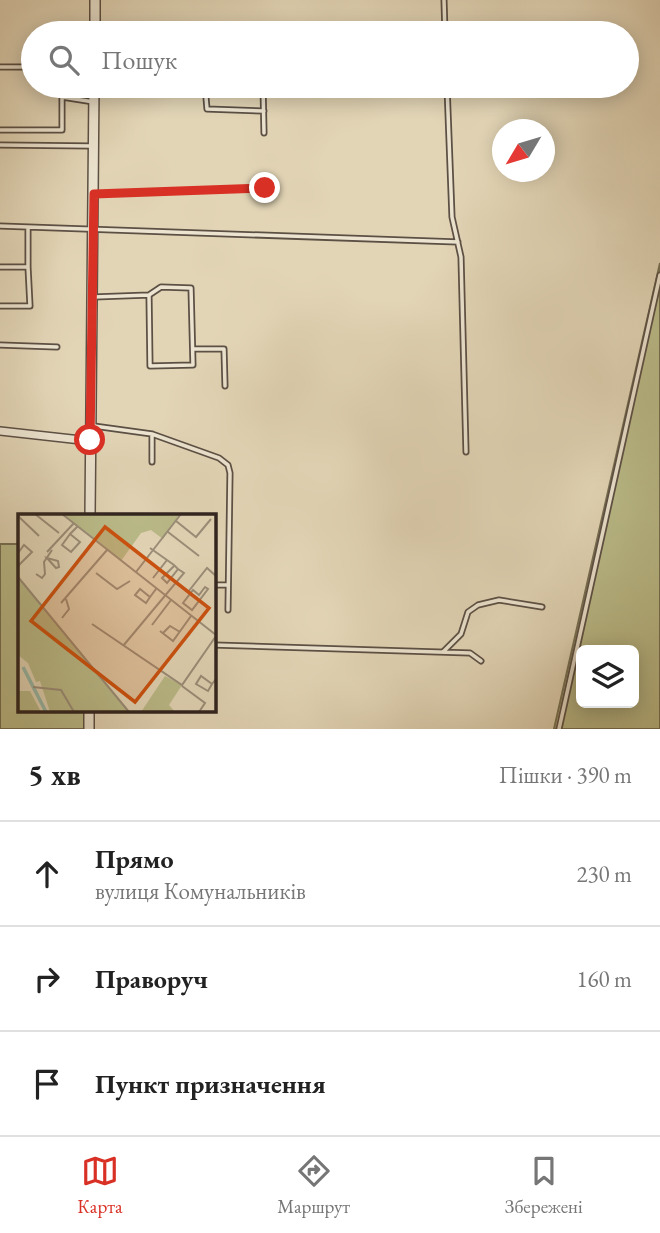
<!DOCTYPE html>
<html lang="uk">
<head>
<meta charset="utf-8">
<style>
	:root { --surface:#fff; --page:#f2f2f2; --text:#222; --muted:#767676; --line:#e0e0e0; --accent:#d93025 }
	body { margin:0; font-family:"EB Garamond",serif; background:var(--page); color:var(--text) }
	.controls { position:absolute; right:21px; bottom:21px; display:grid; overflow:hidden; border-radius:10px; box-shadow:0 4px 18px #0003 }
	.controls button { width:63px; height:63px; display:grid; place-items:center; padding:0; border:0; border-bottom:2px solid var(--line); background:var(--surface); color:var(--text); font:35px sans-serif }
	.compass { position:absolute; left:492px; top:119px; width:63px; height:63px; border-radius:50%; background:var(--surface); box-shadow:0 4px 18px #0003; rotate:232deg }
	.stop { position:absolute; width:21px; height:21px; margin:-16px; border:5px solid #d93025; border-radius:50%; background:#fff }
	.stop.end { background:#d93025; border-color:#fff; box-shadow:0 2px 7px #0008 }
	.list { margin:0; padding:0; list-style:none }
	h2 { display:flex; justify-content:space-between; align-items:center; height:91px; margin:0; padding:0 28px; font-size:30px }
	h2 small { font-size:23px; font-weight:400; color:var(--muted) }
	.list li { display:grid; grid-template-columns:46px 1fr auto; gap:21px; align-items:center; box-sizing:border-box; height:105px; padding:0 28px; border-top:2px solid var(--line) }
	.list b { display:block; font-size:26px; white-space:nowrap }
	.list p { margin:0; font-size:23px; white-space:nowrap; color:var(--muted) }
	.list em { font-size:23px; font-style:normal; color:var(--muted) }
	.icon { flex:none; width:38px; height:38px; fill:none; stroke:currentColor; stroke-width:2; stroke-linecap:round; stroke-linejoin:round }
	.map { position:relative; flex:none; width:660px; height:729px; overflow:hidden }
	.search { position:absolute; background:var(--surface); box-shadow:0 4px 18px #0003; left:21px; right:21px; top:21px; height:77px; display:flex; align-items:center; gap:18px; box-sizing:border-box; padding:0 24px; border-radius:38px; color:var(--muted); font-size:26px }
	.sheet { height:406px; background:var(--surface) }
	nav { display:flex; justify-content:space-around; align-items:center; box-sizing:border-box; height:98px; border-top:2px solid var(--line); background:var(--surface); font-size:19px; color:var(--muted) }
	nav a { display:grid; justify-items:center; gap:4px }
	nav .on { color:var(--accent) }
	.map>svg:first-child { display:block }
	.green { fill:#babb89; stroke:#757054; stroke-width:2; fill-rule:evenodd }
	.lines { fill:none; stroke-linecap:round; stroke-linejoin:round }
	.service-casing { stroke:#5c5045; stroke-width:7 }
	.minor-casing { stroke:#5c5045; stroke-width:10 }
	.tertiary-casing { stroke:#5c5045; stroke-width:12 }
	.service { stroke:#ece4d0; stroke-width:3.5 }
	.minor { stroke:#ece4d0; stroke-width:7 }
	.tertiary { stroke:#ece4d0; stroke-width:9 }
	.route { stroke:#d93025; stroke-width:9 }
	.inset-river { fill:none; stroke:#96b9a8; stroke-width:3.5 }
	.inset-road { fill:none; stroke:#9b8e7a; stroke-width:2 }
	.view { fill:#cc510f; fill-opacity:0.15; stroke:#cc510f; stroke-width:3.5 }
	.inset-edge { fill:none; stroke:#30241f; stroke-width:3.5 }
</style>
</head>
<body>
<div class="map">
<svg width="660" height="729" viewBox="0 0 660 729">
	<rect width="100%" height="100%" fill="#e2d5b6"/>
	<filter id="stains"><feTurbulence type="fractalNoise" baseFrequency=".00286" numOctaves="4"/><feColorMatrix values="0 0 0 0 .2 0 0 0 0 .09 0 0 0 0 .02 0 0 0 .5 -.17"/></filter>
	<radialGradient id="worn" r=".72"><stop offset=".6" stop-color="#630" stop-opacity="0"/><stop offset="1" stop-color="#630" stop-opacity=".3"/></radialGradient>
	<path class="green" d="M660,263V729H554ZM581,650H634V703H581Z
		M0,544H19V710H91V729H0Z"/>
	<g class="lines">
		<g class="service-casing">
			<path id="service" d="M444,0L445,33
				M0,67H33
				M205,86L207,109L264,111
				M263,86L264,133
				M447,86L452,217L461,257L466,452
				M62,97L94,102
				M0,130H62V86
				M0,145L92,146
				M96,194L265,188
				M0,226L458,242
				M0,267H28L30,306H0
				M28,267V227
				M94,297L149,295L150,366L193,365L191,288L161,287L149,295
				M0,345L57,347
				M193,349H224L225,386
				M94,426L152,434V462
				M152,434L219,458L228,465L230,473L228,610
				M214,585H228
				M214,645L470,653L481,661
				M443,652L461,634L468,612L478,605L499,600L542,607
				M559,729L660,275"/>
		</g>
		<g class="minor-casing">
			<path id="minor" d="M0,431L90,441"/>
		</g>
		<g class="tertiary-casing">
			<path id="tertiary" d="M95,33V0
				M90,516L94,86
				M89,729V710"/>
		</g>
		<use href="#service" class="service"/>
		<use href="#minor" class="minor"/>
		<use href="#tertiary" class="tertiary"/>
	</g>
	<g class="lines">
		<path class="route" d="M90,440L94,194L265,188"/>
	</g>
	<g transform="translate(18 514)">
		<rect width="198" height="198" fill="#e2d5b6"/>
		<path d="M44,0H162L145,25L133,16L123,19L103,47ZM0,62L112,198H32L22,167L18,168L10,149L0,141ZM147,162L164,171L151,191L157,198H123ZM0,177H12L23,198H0Z" fill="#babb89"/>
		<path class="inset-river" d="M5,153L28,198"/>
		<path class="inset-road" d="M17,0L41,19M44,0L198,121M0,2L21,22M158,7L178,23L193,5M150,18L181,42M52,20L44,31L53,38L62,28L52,20L60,12M132,34L156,51L160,55L149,69L144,64L156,52M29,38L56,9M0,39L6,31L14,38L0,52M29,44L40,47L41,53L38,54ZM118,58L163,0M78,59L99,75L112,67M18,60L24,64L27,60L26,48L34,36M0,63L111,198M135,64L149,46M187,73L190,75L174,96L165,89L175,76L181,81ZM170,78L189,54L198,62M132,83L128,89L117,81L122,75L132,83L138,75M43,89L89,36M44,104L51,95L48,85M74,110L164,171L198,122M134,111L153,86M142,117L155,127L173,102M145,119L152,112L162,118M105,132L166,59L160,55M194,170L183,162L178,170L190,177L194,170L198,165M164,172L187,189L181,198M15,173L43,176L56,198"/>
		<path class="view" d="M87,13L191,94L117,188L13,107Z"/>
		<rect width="198" height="198" class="inset-edge"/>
	</g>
	<rect width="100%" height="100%" filter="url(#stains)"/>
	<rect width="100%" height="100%" fill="url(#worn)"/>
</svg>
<div class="controls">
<button><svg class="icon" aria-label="layers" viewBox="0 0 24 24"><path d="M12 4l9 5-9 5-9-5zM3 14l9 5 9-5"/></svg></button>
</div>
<svg class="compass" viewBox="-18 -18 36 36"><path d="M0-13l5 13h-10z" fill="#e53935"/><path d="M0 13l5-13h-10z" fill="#767676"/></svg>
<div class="stop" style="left:90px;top:440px"></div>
<div class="stop end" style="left:265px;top:188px"></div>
<div class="search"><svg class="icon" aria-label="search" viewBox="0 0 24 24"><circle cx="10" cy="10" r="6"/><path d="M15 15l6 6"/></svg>Пошук</div>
</div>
<section class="sheet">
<h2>5 хв<small>Пішки · 390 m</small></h2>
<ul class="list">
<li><svg class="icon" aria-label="ahead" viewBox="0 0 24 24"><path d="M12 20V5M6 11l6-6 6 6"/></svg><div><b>Прямо</b><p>вулиця Комунальників</p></div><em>230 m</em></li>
<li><svg class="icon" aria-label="right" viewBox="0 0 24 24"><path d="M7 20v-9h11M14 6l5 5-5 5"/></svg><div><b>Праворуч</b></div><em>160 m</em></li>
<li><svg class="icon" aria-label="arrive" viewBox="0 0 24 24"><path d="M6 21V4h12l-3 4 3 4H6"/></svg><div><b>Пункт призначення</b></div></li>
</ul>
</section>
<nav>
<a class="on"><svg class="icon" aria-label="map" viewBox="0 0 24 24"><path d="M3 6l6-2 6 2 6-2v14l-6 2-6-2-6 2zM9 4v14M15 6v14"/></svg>Карта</a>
<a><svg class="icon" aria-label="directions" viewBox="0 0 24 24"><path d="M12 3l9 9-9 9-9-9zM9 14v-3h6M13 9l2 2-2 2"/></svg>Маршрут</a>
<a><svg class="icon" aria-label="saved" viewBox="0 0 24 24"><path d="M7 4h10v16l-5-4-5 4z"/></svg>Збережені</a>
</nav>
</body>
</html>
